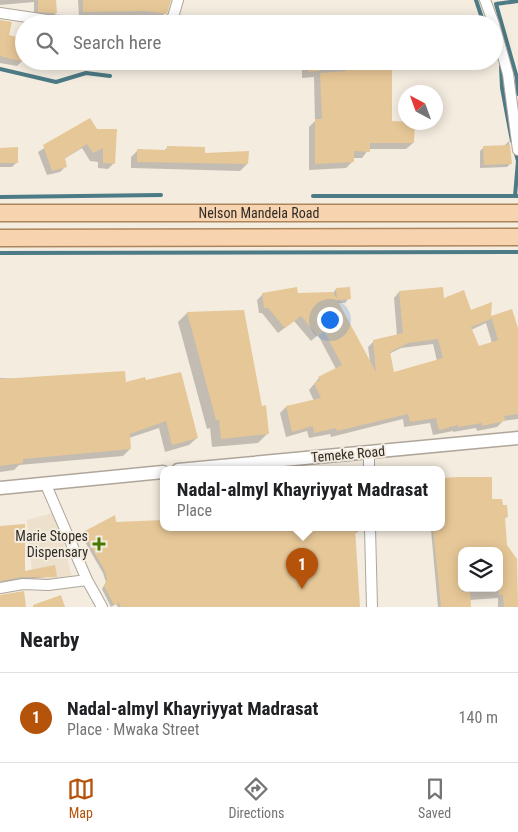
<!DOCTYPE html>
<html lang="en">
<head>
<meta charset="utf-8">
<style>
	:root { --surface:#fff; --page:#f6f6f6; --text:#202124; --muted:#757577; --line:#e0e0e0; --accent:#b45309 }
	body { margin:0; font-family:"Roboto Condensed",sans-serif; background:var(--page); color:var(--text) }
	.controls { position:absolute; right:15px; bottom:15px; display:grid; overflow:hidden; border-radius:10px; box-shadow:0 2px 12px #0003 }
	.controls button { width:45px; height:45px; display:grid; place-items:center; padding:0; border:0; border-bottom:1px solid var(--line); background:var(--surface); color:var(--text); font:25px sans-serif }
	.compass { position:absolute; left:398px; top:85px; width:45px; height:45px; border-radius:50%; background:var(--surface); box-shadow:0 2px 12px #0003; rotate:319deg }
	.you { position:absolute; left:329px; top:319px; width:18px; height:18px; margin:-12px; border:4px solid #fff; border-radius:50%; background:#1a73e8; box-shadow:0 0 0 8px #1a73e833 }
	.badge { display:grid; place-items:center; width:32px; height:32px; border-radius:50%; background:var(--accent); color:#fff; font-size:16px; font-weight:700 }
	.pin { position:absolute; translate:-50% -41px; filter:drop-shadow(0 1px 2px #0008) }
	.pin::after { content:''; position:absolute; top:26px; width:18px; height:15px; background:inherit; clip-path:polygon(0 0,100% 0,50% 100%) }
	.popup { position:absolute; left:160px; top:466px; width:285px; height:65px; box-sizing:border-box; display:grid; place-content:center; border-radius:10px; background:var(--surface); filter:drop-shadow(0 1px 4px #0005); font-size:16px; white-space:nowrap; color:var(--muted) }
	.popup b { font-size:19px; color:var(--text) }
	.popup::after { content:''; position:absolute; left:50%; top:100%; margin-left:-10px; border:10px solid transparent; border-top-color:var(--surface) }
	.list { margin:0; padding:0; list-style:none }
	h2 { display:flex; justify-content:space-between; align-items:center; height:65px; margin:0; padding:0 20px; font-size:21px }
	h2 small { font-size:16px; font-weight:400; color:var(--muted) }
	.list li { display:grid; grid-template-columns:32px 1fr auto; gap:15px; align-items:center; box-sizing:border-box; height:90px; padding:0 20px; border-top:1px solid var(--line) }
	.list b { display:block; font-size:19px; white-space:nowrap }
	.list p { margin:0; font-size:16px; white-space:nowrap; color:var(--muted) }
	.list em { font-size:16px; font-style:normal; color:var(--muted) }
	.icon { flex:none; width:28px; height:28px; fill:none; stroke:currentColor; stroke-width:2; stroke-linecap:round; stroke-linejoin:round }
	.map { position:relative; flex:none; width:518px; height:607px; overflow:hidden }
	.search { position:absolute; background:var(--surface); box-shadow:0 2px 12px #0003; left:15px; right:15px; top:15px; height:55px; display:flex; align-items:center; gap:12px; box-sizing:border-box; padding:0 18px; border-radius:28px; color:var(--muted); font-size:19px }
	.sheet { height:155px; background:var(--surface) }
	nav { display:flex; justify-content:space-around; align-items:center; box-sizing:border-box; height:70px; border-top:1px solid var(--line); background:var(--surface); font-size:14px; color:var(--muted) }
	nav a { display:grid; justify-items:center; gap:2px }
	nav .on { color:var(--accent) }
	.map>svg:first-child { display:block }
	.built { fill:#ede0cd }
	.shadow { fill:#0003; fill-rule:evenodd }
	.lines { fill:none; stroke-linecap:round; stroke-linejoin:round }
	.stream { stroke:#4c7a85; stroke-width:4 }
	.building { fill:#e6c797; fill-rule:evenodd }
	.minor-casing { stroke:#aea69a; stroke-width:12 }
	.tertiary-casing { stroke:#aea69a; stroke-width:15 }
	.primary-casing { stroke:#ad855c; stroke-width:19 }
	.minor { stroke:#fff; stroke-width:10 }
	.tertiary { stroke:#fff; stroke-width:12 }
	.primary { stroke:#f7d3af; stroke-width:16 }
	.poi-dot { fill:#477800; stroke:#f4ecdf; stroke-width:2 }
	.labels { text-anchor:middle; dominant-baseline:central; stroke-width:4; stroke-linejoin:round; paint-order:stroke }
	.street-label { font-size:14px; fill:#2f2c27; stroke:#f4ecdf }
	.poi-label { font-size:14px; fill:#2f2c27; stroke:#f4ecdf; text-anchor:end }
</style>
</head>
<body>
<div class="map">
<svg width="518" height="607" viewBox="0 0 518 607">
	<rect width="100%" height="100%" fill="#f4ecdf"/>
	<path class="built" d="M56,512L72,578L33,584L27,520Z"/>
	<path class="shadow" d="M0,0H55L56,13L51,18L34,16V2L0,5Z
		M78,0H170L165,13L161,18L140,15L79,16Z
		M391,18V24H342L347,19Z
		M0,21L22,61L17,66L0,63Z
		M302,61H391V122L413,143L406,149H369L362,158H353L352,162L346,168L309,170V127L315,121L314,77L302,78Z
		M518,77V89L515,90L514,81Z
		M90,120L114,163L108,169L98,168V162L90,161L82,148L64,159L66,166L60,172L47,175L38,152Z
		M509,141L511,163L507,167L480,168V151L484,147L504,146Z
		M167,148L204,154L247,164L240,171L131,168V157L138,150L164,151Z
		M0,149L17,162L12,167H0Z
		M336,289L349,298L345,303H338L370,362L368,347L374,341L397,336L394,298L399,292L443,300L490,317L511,311L518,330V419L503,421L497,427L477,431L476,428L453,432V431L433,435L430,423L404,427L403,419L331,437L330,434L309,438L307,431L286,437L280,413L286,407L314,401L309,390L319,378L336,369L318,335L311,341L294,321L278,333L262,313H259L257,300L263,294L333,293ZM486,323L492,343L478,347L471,330ZM433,344L437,361L393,373L389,354L401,348Z
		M243,312L267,434L258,443L212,447L210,428L207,429L178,322L187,313Z
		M0,378L125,383L197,438L189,445L165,452L159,428L129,438L130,449L123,456L19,465L14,470L0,472Z
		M491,478V501L507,517L504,519L506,546L516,607H498V598L469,600L470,607H438L431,530L426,531V528H441V479ZM462,551H499V588H462Z
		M114,517L115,523L163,521V528H359V531L354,534L358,607H118L116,604L111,607L102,589L106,582L103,573L81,535Z
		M0,528L24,572L56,576L0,582Z"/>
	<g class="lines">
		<path class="stream" d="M476,0L484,24
			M518,1L496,4L517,78L518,94
			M501,66L502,88L512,141
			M0,69L56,82L86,73L110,76
			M515,150L518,161L515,196
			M313,196H518
			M0,197L161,195
			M0,253L518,252"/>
	</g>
	<path class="building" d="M38,0H56L57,13L38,12Z
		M83,0H171L167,14L146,11L83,12Z
		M0,20L12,22L9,35L24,39V62L0,56Z
		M308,61H320V71L308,72Z
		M346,61H392V121L415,122L414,143H370V152L354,151V162L315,164V119H322L320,73L346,71Z
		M90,118L97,129H117L115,164L103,163V148L93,153L87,144L65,158L67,167L52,171L43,145Z
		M510,145L512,164L484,165L483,146Z
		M167,146L205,147V153L249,151L248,164L137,162V149L167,150Z
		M18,147V163H0V148Z
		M297,287L298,293L333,292L376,372L373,340L403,333L399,291L443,287L444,298L464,290L471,310L492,302L491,316L512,309L518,328V414L504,416L505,421L482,426V423L458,427V425L439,430L436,418L410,422L408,414L337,431L336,428L314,433L313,426L292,432L286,406L321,398L314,383L320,380L318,377L342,365L324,331L318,336L301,316L285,328L268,308H264L262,293ZM491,316L498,340L479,346L471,327L491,319ZM438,339L443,358L394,372L390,352L408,343Z
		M350,287L351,299L337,300L336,288Z
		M244,310L262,406L266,405L269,434L221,439L219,420H216L187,312Z
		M125,371L126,382L145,377L146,380L181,372L198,438L172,445L166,421L130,434L131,449L23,459V463L0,466V379Z
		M458,477H492V499H502L503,505H507L508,517H505L507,545L517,559L518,607H504L503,595H499V578H503L499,551H462V592L470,591L471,607H441L433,528H441V478Z
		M115,515L116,522L163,520V528H355L360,607H121L119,603L114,605L104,586L107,579L105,571L83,532Z
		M25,524V571L55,565L57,577H22L0,581V526Z
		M24,591L26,607H0V595Z
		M61,595L65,607H33V605Z"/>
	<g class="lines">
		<g class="minor-casing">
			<path id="minor" d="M485,0L494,24
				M0,13L47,20L105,24
				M166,24L173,17L178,0
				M494,24L508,74L518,150
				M369,452V470
				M46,485L87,580L102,607
				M370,528L372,607
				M0,588L23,584L48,585L87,580"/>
		</g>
		<g class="tertiary-casing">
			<path id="tertiary" d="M178,470L518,438
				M0,488L163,472"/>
		</g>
		<g class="primary-casing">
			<g id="primary">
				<path id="s1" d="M0,213H518"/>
				<path d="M0,238L518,237"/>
			</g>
		</g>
		<use href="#minor" class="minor"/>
		<use href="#tertiary" class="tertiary"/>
		<use href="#primary" class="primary"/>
	</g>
	<path class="poi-dot" d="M96.5 536.5h5v5h5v5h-5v5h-5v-5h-5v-5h5z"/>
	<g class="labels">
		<g class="street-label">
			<text stroke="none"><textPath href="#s1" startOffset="259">Nelson Mandela Road</textPath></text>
			<text transform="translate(348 454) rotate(-5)">Temeke Road</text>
		</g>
		<g class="poi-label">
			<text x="88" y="536">Marie Stopes<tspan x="88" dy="16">Dispensary</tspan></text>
		</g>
	</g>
</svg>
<div class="controls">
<button><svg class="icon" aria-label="layers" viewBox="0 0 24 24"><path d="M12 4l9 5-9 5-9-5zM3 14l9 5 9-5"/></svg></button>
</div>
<svg class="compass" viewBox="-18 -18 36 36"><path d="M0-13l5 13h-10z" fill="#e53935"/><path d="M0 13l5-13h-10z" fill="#757577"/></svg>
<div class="you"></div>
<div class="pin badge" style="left:302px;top:589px">1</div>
<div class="popup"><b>Nadal-almyl Khayriyyat Madrasat</b>Place</div>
<div class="search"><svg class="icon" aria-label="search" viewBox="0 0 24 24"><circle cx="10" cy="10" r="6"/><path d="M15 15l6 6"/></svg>Search here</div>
</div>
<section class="sheet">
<h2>Nearby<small></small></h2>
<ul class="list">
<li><span class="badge">1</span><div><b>Nadal-almyl Khayriyyat Madrasat</b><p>Place · Mwaka Street</p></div><em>140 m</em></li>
</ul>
</section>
<nav>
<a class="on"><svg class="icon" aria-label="map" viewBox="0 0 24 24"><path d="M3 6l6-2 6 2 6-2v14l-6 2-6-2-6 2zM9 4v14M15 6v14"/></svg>Map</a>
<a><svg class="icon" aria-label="directions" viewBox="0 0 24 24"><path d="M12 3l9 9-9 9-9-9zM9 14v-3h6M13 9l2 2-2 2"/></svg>Directions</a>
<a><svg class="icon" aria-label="saved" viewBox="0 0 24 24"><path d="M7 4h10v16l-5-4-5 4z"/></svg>Saved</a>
</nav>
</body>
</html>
